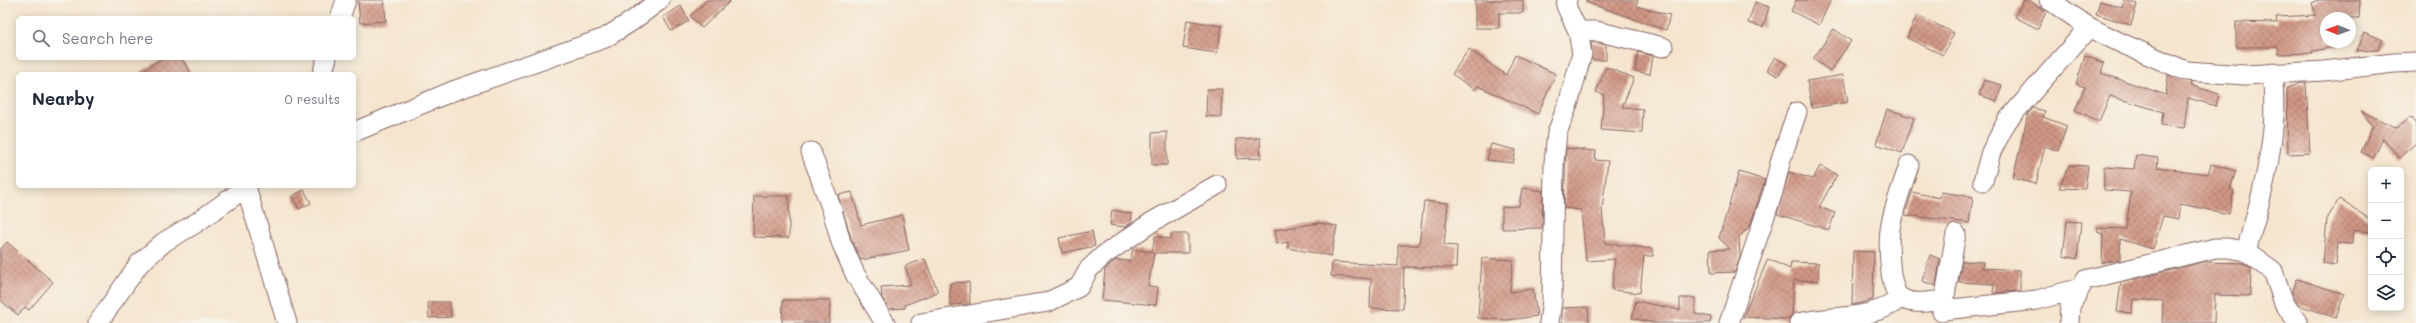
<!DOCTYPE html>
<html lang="en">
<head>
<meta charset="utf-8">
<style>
	:root { --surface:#fff; --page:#f6f6f7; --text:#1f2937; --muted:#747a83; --line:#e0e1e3 }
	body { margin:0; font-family:Mali,sans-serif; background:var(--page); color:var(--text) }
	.controls { position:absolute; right:12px; bottom:12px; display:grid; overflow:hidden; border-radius:6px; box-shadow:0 2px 10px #0003 }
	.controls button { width:36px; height:36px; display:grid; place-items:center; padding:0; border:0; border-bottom:1px solid var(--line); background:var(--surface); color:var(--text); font:20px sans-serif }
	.compass { position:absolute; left:2320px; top:12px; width:36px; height:36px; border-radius:50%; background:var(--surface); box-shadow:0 2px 10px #0003; rotate:271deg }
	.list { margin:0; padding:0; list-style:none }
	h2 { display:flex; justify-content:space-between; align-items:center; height:52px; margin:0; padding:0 16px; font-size:17px }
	h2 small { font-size:13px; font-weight:400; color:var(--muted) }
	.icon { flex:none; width:22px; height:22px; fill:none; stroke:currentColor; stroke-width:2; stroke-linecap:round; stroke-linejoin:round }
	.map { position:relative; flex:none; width:2416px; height:323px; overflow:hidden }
	.search { position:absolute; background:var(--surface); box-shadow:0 2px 10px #0003; left:16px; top:16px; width:340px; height:44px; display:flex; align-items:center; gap:10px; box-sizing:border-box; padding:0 14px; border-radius:6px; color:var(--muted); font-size:15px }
	.panel { position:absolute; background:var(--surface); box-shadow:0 2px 10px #0003; left:16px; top:72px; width:340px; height:116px; border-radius:6px }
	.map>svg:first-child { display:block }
	.building { fill:url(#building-cross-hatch) }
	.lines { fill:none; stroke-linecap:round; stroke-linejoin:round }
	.street-casing { stroke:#866464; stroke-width:21 }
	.street { stroke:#fff; stroke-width:19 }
</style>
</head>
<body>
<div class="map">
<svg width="2416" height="323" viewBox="0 0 2416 323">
	<defs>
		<pattern id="building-cross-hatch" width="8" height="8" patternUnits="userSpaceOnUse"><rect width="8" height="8" fill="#d19786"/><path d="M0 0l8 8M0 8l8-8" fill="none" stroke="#ac7b6e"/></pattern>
	</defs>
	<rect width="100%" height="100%" fill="#f7f3e8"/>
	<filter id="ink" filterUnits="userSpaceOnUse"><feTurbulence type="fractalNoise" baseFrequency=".025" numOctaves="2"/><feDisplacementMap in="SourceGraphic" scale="8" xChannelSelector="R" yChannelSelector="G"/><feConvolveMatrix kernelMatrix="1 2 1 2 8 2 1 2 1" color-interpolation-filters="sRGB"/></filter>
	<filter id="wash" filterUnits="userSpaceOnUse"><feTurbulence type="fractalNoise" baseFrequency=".012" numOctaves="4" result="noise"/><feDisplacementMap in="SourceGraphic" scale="16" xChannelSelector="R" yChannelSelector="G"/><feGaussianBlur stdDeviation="0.9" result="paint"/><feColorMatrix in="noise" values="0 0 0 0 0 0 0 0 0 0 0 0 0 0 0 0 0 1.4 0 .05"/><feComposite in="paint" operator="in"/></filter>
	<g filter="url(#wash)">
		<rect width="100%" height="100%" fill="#f5e5ce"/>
		<g id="blocks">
			<path class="building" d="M358,0H384L386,21L360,23Z
				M707,0H731L702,28L690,16Z
				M1475,0H1523V13H1499V28H1475Z
				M1586,0H1638L1636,6L1670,15L1666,30L1586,2Z
				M1796,0H1831L1819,25L1791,11Z
				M2024,0H2029L2046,12L2038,29L2015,17Z
				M2124,0L2137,4L2131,25L2096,14L2100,1L2122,8Z
				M2319,0H2360L2359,18H2326V42H2339L2340,46L2312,51L2313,53L2278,54V47H2236V22L2277,23L2276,17L2316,15L2312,3Z
				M1755,2L1769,7L1763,27L1748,23Z
				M681,6L689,21L671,31L663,17Z
				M1917,15L1954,33L1943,55L1907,38Z
				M1187,20L1222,26L1217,53L1183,48Z
				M1834,29L1851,41L1830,71L1813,59Z
				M2365,32L2383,40L2378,50L2357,51Z
				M1591,42L1606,45V60H1592Z
				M1469,49L1506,75L1515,55L1556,74L1538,114L1478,86L1475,90L1452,74Z
				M1638,52L1653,56L1650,74L1635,71Z
				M2085,56L2104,63L2101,73L2166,95L2168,75L2191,82L2190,85L2219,94L2216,106L2188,98L2184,128L2161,125L2163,112L2110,96L2099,121L2075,110L2085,87L2076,84Z
				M1775,57L1786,64L1778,76L1767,70Z
				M162,58H181L192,74H138Z
				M1606,67L1634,78L1622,107L1643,109L1642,133L1601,130L1604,95L1596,92Z
				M1843,75L1848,102L1812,108L1807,81Z
				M1984,80L2002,85L1997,101L1979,95Z
				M2301,83H2306L2310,153L2288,154L2287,88Z
				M1207,89H1222L1221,117L1206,116Z
				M2033,108L2045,111L2043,117L2067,126L2058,151L2045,146L2036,184L2013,178L2028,114Z
				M1887,109L1914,118L1902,153L1876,144Z
				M2361,111L2397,128L2410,117L2416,124V143L2399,158L2383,138L2374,158L2361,152L2373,126Z
				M1167,132V165H1152V133Z
				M1260,138L1261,158L1237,159L1236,139Z
				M1491,144L1516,150L1513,163L1487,160Z
				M1566,148L1596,151L1595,160L1608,161L1602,209L1605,243L1653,249V256H1644L1640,293L1612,290L1615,259L1586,261L1581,210L1564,208Z
				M2136,155L2158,158L2157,167L2208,174L2211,164L2236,171L2230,189L2234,190L2229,214L2181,204L2179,219L2163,216L2153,249L2120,239V260L2102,263L2103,234L2097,232L2098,228L2126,229L2131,192L2104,190V167L2134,169Z
				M2069,165L2088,166L2085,189L2059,188Z
				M1820,166L1837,175L1819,207L1835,213L1829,230L1777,214L1789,172L1813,179Z
				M1739,172L1765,180L1762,189L1750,226L1739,237L1740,256L1735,272L1711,273L1710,250L1730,249L1719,238Z
				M1522,188L1543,191L1542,228L1502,229V207L1519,206Z
				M304,190L311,203L299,209L292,196Z
				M852,192L861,225L902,215L909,250L861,260L851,238L838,195Z
				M1912,192L1940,198L1941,192L1973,197L1969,223L1905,215Z
				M754,196H789V238L753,237Z
				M2339,199L2371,220V232L2353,230L2352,244L2338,243L2336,265L2323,263L2327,219Z
				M1424,201L1448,203L1444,245L1457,246L1456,268L1404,267L1403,309L1370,308L1371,279L1331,276L1332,262L1398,266V245H1419Z
				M1112,210L1132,214L1131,223L1125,227L1110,225Z
				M2067,221L2081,222L2077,259L2063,256Z
				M1319,223L1337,226L1331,256L1288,248V242L1277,244L1275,230Z
				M1092,231L1095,246L1062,253L1059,238Z
				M1171,234H1188V253H1154L1148,286L1158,287L1156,305L1102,300L1105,269L1116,260L1130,261L1133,249L1152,252L1155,236L1171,239Z
				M7,242L53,282L29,310L25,307L18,315L0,300V250Z
				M1853,251L1874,252L1873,300L1852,305Z
				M1930,255L1940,259L1936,286L1922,281Z
				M1482,258L1513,260L1510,292L1533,289L1537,316L1508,320L1478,318Z
				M925,259L938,292L905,305V308L889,309L882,298L881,287L911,285L905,266Z
				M1768,259L1790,269L1791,262L1819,263L1818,281L1794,280L1792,314L1789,319L1743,317Z
				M1962,261L1983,262L1982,268L2020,270V291L1993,293L1994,284L1959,282Z
				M2202,262L2243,263L2251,268L2250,296L2215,295L2214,323H2162L2163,301L2133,299L2132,313L2117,312L2121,283Z
				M2297,279L2344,294L2336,318L2299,305L2292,293Z
				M969,282L970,304L950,305V283Z
				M1680,298H1695V314L1711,317L1710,323H1654L1632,318L1636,301L1680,310Z
				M783,300H830L829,323H782Z
				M428,302H450L451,317L429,318Z
				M1588,307L1589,323H1562V308Z"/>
		</g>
	</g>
	<g filter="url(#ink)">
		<use href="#blocks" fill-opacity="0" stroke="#866464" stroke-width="1"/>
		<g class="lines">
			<g class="street-casing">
				<path id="street" d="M2049,0L2089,27L2121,43L2186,71L2245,75L2324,71L2394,63L2416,62
					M340,18L346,0
					M1578,31H1596L1663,47
					M322,74L327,58
					M354,132L453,91L605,38L632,21L660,0
					M811,152L832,210L841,242L855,274L885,323
					M1909,165C1903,184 1895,204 1891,223C1888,238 1888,288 1900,297C1912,306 1931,301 1945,300
					M1983,181L1991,152L2007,121L2089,27
					M246,187L287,323
					M2246,251C2258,210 2269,171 2273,128C2275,110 2273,91 2273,73
					M1943,310L2037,300L2080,288
					M1942,312L1956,234
					M98,323L139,264L164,242L196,223L248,186
					M921,323L1048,302L1079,287L1089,269L1104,255L1152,222L1217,185
					M1549,323L1552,300L1554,162L1557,133L1569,101L1582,54L1578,31L1566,6L1567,0
					M1729,323L1773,192L1781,159L1797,112
					M1799,323C1835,314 1870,322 1901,298
					M2069,323L2070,306L2085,280L2215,248H2228L2246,251L2273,271L2284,303L2298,323"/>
			</g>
			<use href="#street" class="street"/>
		</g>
	</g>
</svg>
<div class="controls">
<button>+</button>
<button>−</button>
<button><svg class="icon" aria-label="locate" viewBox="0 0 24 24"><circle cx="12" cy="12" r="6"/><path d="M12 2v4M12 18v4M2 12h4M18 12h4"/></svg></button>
<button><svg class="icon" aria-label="layers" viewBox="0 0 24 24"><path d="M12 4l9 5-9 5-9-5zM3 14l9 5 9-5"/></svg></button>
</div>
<svg class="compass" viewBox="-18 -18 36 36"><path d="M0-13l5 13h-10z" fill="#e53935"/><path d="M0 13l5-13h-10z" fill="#747a83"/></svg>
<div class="search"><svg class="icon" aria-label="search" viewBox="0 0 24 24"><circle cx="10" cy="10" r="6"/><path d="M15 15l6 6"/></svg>Search here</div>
<section class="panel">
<h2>Nearby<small>0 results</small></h2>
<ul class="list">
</ul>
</section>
</div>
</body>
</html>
